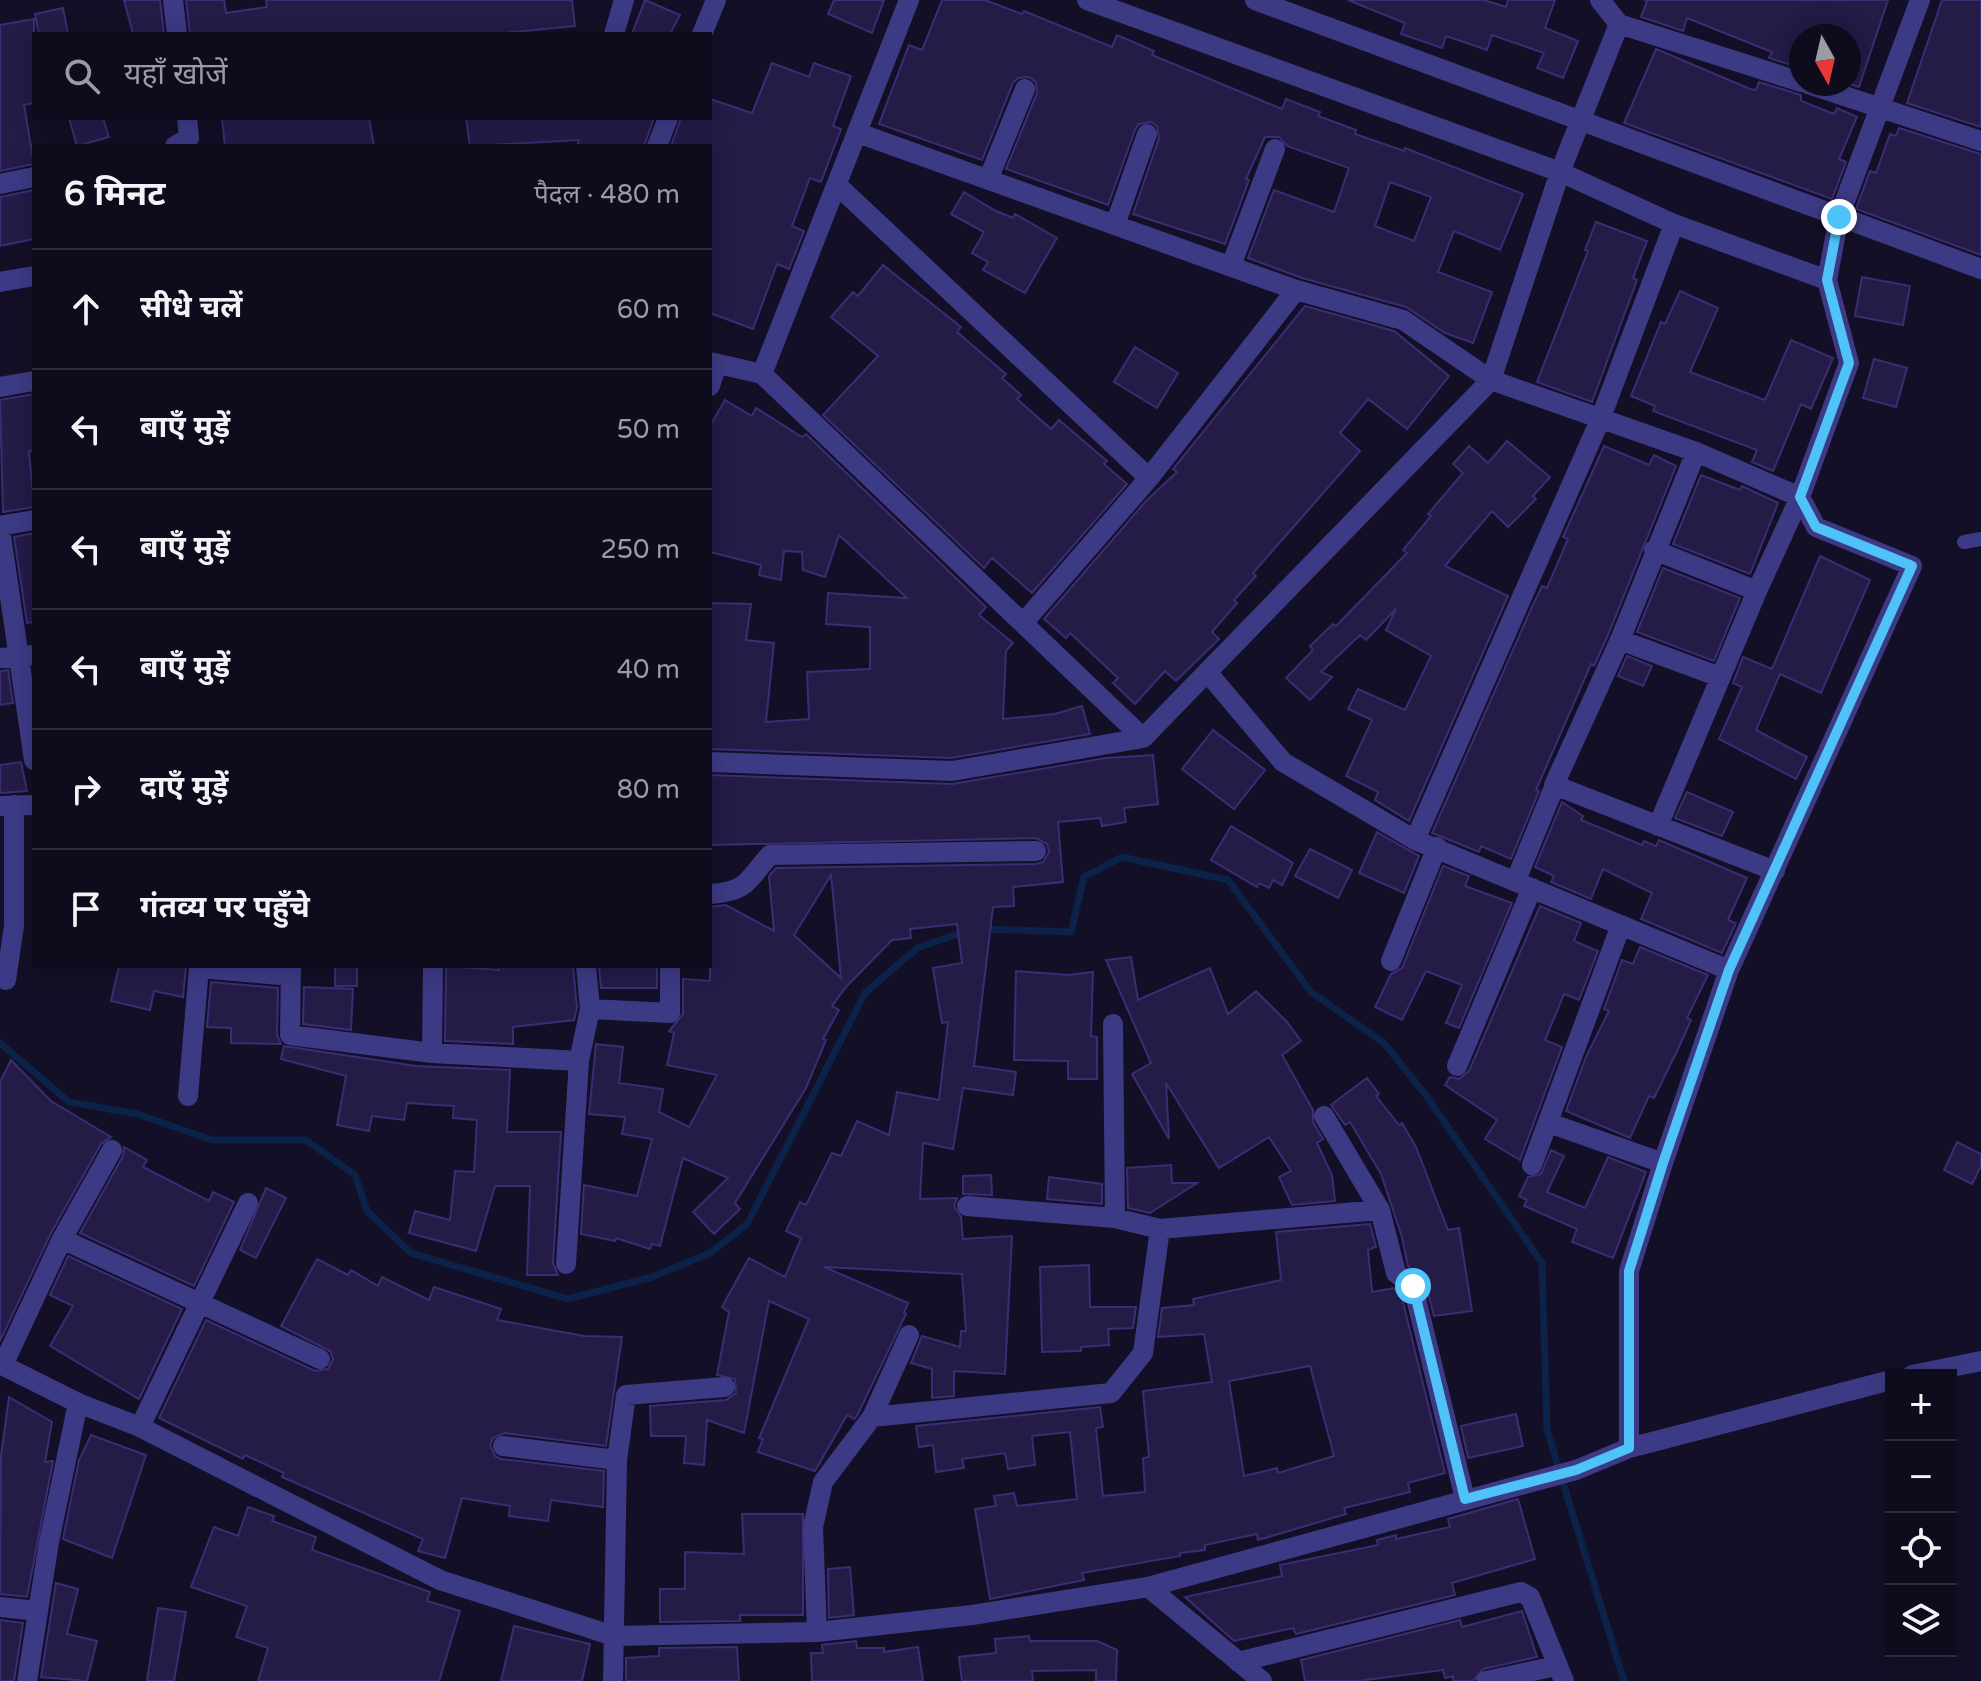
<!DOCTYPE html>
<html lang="hi">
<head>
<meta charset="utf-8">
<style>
	:root { --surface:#0e0b1c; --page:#171425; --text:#f1f3f6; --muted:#9b9ba3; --line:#2e2b3b }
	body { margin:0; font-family:"Varela Round","Noto Sans Devanagari",sans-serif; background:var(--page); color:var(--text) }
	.controls { position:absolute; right:24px; bottom:24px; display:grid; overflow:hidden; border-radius:0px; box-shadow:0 4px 20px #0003 }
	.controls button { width:72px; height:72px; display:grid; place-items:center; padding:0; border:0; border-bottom:2px solid var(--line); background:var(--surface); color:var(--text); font:40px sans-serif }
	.compass { position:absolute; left:1789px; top:24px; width:72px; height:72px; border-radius:50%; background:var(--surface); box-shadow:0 4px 20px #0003; rotate:172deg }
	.stop { position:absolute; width:24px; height:24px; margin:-18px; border:6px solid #4fc3f7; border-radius:50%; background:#fff }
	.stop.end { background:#4fc3f7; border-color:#fff; box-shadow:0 2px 8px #0008 }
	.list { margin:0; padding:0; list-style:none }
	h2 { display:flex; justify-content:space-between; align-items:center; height:104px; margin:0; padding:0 32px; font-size:34px }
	h2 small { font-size:26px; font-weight:400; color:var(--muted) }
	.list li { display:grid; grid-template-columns:52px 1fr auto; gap:24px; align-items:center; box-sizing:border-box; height:120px; padding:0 32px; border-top:2px solid var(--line) }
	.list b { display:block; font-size:30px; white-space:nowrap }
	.list em { font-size:26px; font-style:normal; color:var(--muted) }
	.icon { flex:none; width:44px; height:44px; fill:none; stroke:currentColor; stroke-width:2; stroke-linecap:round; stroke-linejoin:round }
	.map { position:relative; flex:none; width:1981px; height:1681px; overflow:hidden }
	.search { position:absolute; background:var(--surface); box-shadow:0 4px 20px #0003; left:32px; top:32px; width:680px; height:88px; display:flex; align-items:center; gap:20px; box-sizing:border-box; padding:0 28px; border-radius:0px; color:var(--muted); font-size:30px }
	.panel { position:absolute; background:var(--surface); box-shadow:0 4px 20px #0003; left:32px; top:144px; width:680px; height:824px; border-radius:0px }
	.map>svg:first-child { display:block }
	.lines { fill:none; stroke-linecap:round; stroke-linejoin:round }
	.stream { stroke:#0c2248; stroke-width:7 }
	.building { fill:#241b47; stroke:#3b2d73; stroke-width:2; fill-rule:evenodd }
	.service { stroke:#3d3a85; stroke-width:14 }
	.minor { stroke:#3d3a85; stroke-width:20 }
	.tertiary { stroke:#3d3a85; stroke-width:20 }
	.route { stroke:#4fc3f7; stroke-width:10 }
</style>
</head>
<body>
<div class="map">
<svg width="1981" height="1681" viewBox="0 0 1981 1681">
	<rect width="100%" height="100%" fill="#130f26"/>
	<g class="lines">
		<path class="stream" d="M984,929L1071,932L1084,877L1122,857L1228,880L1311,992L1384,1043L1425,1094L1542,1263L1547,1430L1624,1681
			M0,1043L69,1102L137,1114L212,1140H306L355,1175L367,1211L411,1253L568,1299L652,1277L710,1253L747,1224L865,993L917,948L964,932"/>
	</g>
	<path class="building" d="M124,0H160L164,34H133Z
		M186,0H224L226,13L267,7L266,0H572L575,26L494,34H190Z
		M645,0L680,15L670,34H632Z
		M834,0H884L872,33L828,14Z
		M942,0H985L1022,14L1024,11L1112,47L1117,35L1154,51L1152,55L1282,109L1286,99L1320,112L1318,116L1356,130L1355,134L1404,151L1405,148L1523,194L1500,250L1454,231L1438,272L1492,292L1473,343L1445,333L1406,307L1302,278L1248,258L1274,190L1334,212L1349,168L1287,146L1279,137H1265L1246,179L1249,180L1225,244L1133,214L1159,138L1157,126L1151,122L1139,124L1135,130L1108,205L1006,169L1037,93L1036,82L1029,77L1018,78L1013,83L982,160L879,124L909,45L922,50ZM1390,182L1431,197L1414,241L1375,226Z
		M1348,0H1484L1506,7L1508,0H1555L1545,28L1578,41L1563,78L1537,68L1544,53L1492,35L1487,50L1446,36L1442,48L1401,34L1405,23Z
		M1644,0H1888L1859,87L1849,84V36H1801V68L1769,58L1772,52L1687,18L1683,31L1641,17L1647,1Z
		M1942,0H1981V127L1907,103Z
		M63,8L68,34H39L35,14Z
		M34,19V103L24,105L34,164L0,171V25Z
		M1656,49L1750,89L1756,90L1759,82L1801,95V101L1834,114L1837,108L1857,117L1839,159L1846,162L1832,199L1624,123Z
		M772,63L809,77L814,63L851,76L833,126L841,129L821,182L810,178L792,226L804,231L789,269L777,264L753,329L710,313V146H671L681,118H710V99L752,113Z
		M69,118H103L109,137L77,146Z
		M222,118H369L374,146H225Z
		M466,118H654L644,146H577L579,140L470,146Z
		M1899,128L1981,154V255L1856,209L1870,171L1876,173L1890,134L1896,136Z
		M34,190V239L0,246V197Z
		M964,192L996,211L1013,218L1015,214L1057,238L1025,293L983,270L988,262L972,253L984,232L951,214Z
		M1596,222L1647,241L1633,278L1637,280L1592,402L1537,382L1588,251L1585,250Z
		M883,265L961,327L957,332L1006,374L1002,378L1021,395L1017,399L1051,429L1059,420L1107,461L1104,464L1127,484L1032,593L992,558L984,568L823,415L878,356L831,317L853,292L858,296Z
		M1862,277L1910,286L1903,325L1855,316Z
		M1680,291L1718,308L1690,372L1765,400L1791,340L1833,358L1811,409L1801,404L1773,471L1752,462L1757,450L1653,411L1655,406L1631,396L1661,322L1665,324Z
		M1305,306L1394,331L1449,376L1407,429L1368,399L1340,433L1360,451L1253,573L1256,576L1234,600L1237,603L1212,632L1219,639L1176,681L1165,671L1135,704L1113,683L1118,678L1070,633L1066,638L1044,619L1146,501L1177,472L1173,469Z
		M1135,347L1178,373L1157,408L1114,382Z
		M1874,359L1907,368L1896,407L1863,398Z
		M34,394V450L29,451L34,507L3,512L0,400Z
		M725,400L752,416L756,408L802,437L806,434L986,607L979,615L1013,643L1006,651L1003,719L1055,714L1082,706L1090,734L951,758L710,749V603L751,604L746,640L774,643L766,722L809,719L807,672L870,669V627L826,624L828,593L907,598L839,535L825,577L803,570L802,552L784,551L781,580L759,575L761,565L710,552V426Z
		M1507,441L1550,477L1533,496L1536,499L1508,527L1492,511L1445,566L1508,596L1409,821L1375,800L1378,792L1346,776L1372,720L1348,709L1358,689L1405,710L1431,656L1386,630L1396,609L1366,640L1360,635L1321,672L1332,677L1310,700L1286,678L1313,650L1310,646L1333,624L1336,626L1407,553L1403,550L1431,516L1428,514L1463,473L1453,464L1469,446L1488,463Z
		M1604,446L1649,465L1654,455L1676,466L1608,635L1594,666L1591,664L1536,790L1539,791L1511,859L1481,846L1479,852L1432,833L1532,607L1542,586L1547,588L1568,539L1563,537Z
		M1701,475L1740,490L1742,486L1778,503L1750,574L1673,544Z
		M34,533V622L27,623L14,537Z
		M1820,556L1870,580L1821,693L1780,674L1756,730L1807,757L1796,779L1719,739L1742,687L1733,683L1743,657L1772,669Z
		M1663,568L1740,598L1714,661L1637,632Z
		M1627,656L1652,666L1643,686L1618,676Z
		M8,670L13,703L0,705V671Z
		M1213,730L1265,770L1234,809L1182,769Z
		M1153,755L1158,804L1124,808L1126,822L1102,826L1100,818L1058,822L1063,882L1013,887L1014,906L993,907L974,1066L1016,1072L1013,1095L963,1088L953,1149L923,1143L920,1199L957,1198L954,1206L961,1217L963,1239L1012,1236L1005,1374L954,1371V1396L932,1398V1369L911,1363L922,1336L960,1347L961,1331H966L962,1274L824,1267L908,1303L904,1313L906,1314L857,1416L854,1419L847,1415L815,1471L758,1452L763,1439L759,1438L809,1319L769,1301L744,1433L707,1420L704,1465L684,1463L686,1436H651L650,1406L726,1400L736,1393L735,1379L717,1375L729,1312L722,1307L749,1258L785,1277L801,1238L786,1231L800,1202L806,1205L832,1153L841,1156L857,1121L889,1135L897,1092L939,1100L948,1022L942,1023L933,968L962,963L957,924L910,929L911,938L892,940L846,987L832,1006L839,1010L823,1039L826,1040L806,1088L735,1203L740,1209L714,1234L693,1212L728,1178L683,1158L660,1246L652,1244L650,1249L616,1238L615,1241L581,1234L584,1185L637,1196L652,1139L622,1134L625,1117L589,1114L596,1044L623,1047L619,1083L663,1089L659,1112L689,1127L717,1075L667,1065L674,1033L669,1031L683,1014V979L710,981V907L726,905L774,931L769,876L776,868L1036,864L1043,862L1049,852L1047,844L1036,838L710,845V775L952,784L1106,758ZM831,875L841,978L794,935Z
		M21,762L27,791L0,793V765Z
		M1687,792L1733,812L1722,836L1675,818Z
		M1562,802L1583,816L1581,820L1642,845L1644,841L1656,846L1659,840L1747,878L1728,920L1736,923L1722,953L1641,919L1652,893L1603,869L1591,899L1551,882L1554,876L1535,867Z
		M1231,826L1293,863L1282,885L1273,880L1269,888L1259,883L1257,887L1211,860Z
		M1377,832L1419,856L1404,893L1359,873Z
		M1310,849L1352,870L1338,898L1295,876Z
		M1443,866L1469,876L1465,886L1512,903L1459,1028L1446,1023L1462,985L1426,971L1402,1020L1375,1007L1391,974L1402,968Z
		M1540,906L1581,923L1574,941L1598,951L1579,1000L1564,994L1545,1040L1562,1047L1520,1160L1485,1139L1497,1120L1445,1085L1450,1077L1459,1079L1469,1071Z
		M1640,947L1708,975L1687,1018L1691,1020L1679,1047L1654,1098L1649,1096L1630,1138L1566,1111L1586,1057L1609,1011L1604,1009L1622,960L1633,964Z
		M1131,957L1138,1000L1210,968L1228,1014L1256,991L1287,1022L1301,1041L1282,1055L1313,1110V1122L1323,1139L1317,1143L1332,1175L1335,1201L1292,1205L1279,1177L1291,1171L1269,1137L1219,1168L1166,1083L1169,1139L1132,1074L1151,1063L1106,960Z
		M119,966H186L183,997L154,991L150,1010L111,1001Z
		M335,966H357V986H335Z
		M446,966L499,970L498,966H573L577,1008L574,1020L513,1027V1044L445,1041Z
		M599,966H657V988H601Z
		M1016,971L1068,975L1093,972L1091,1036L1097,1037V1079H1068V1061L1014,1060Z
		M211,982L278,988L277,1035L281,1044L231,1043V1028L207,1027Z
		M304,987L353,989L351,1030L303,1024Z
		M284,1046L416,1066L510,1070L507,1132H561L553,1263L558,1275H527L530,1186H495L476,1251L409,1233L415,1211L450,1220L455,1171L474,1172L477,1120L453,1118L454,1106L407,1103L404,1120L372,1116L369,1131L337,1125L346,1076L281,1059Z
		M11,1060L51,1101L111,1137L101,1144L51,1233L0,1341V1082Z
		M1367,1078L1379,1094L1376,1096L1399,1125L1402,1123L1416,1147L1448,1230L1459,1228L1472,1311L1434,1316L1425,1282L1408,1266L1402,1237L1381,1174L1350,1122L1345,1125L1331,1105Z
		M1957,1142L1981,1154V1166L1972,1184L1944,1170Z
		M124,1147L147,1160L143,1167L209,1201L213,1192L234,1202L194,1286L80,1233L123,1156Z
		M1551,1150L1564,1156L1547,1192L1585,1208L1608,1157L1646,1172L1613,1258L1572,1242L1577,1229L1524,1206L1527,1200L1519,1196L1528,1177L1541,1174Z
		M1171,1165L1172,1183H1197L1150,1213L1128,1208L1127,1168Z
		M991,1175L992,1195L963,1194V1176Z
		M1049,1177L1102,1184V1204L1047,1199Z
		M266,1188L286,1198L256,1258L240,1250Z
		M1370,1224L1376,1247L1368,1250L1372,1292L1394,1288L1401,1294L1445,1473L1408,1483L1410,1492L1344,1508L1346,1514L1258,1540L1257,1534L1205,1545V1550L1180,1553V1556L1082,1573L1084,1580L990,1599L975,1509L996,1506L994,1496L1014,1493L1017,1506L1077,1499L1070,1432L1032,1436L1035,1465L1008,1469L1005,1453L962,1459L964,1468L936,1472L933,1445L919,1447L916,1426L1100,1407L1103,1427L1096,1428L1103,1496L1145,1492L1143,1458L1149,1457L1143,1391L1212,1382L1204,1334L1158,1337L1162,1308L1194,1305L1193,1299L1281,1280L1276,1232ZM1310,1366L1334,1456L1278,1473L1277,1468L1244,1476L1229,1381Z
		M68,1256L182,1309L139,1399L50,1346L73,1306L50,1295Z
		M317,1259L348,1275L351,1270L378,1286L382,1277L429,1300L434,1287L501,1309L497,1320L584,1336L622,1337L606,1446L505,1433L493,1438L490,1445L495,1456L501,1459L604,1471L603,1507L551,1500L548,1521L509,1516L510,1506L462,1498L445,1558L418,1551L423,1539L282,1477L284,1473L245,1455L243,1459L159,1418L206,1320L315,1371L328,1369L333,1359L330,1351L281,1326Z
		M1089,1265L1090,1307H1136L1133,1328L1108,1329L1109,1345L1081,1347V1351L1042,1352L1040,1267Z
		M9,1397L52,1422L45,1462L53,1461L27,1597L0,1594L1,1456Z
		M1516,1414L1523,1446L1468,1458L1461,1426Z
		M91,1435L146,1455L112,1558L63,1539L79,1460Z
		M1518,1499L1535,1559L1452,1583L1455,1595L1296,1634L1293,1628L1234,1641L1185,1597L1282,1576L1280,1565L1378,1545L1377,1540L1396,1535V1539L1450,1527L1448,1519Z
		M248,1507L274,1516L272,1521L316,1537L312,1550L430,1592L427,1601L460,1611L439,1681H258L268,1648L236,1637L247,1606L191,1587L214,1527L238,1536Z
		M742,1514H803V1615H740V1621L660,1622V1589H685V1552L744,1554Z
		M850,1567L854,1615L829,1618L828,1569Z
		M56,1583L78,1589L67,1634L97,1641L87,1681L41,1677Z
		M158,1608L186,1612L174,1681H147Z
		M1522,1611L1537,1657L1483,1669L1473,1681H1453V1676L1445,1678L1443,1670L1358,1681H1305L1301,1660L1460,1620L1462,1627Z
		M0,1620L23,1623L14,1681H0Z
		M514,1626L590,1644L582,1681H501Z
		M1029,1636L1030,1641H1097L1117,1650L1116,1681H1096V1670L1032,1671L1033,1681H962L959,1657L996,1653L995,1639Z
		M856,1641L857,1648H884V1652L918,1647L923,1681H812L811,1653H823L822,1645Z
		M737,1647L739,1681H626V1658L659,1656V1648Z"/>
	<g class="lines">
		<path class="service" d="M1964,542L1981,539"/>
		<path class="minor" d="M173,0L177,34
			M1087,0L1560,172L1674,224L1827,280
			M1255,0L1981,269
			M1600,0L1619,24L1801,82
			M614,34L624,0
			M702,34L716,0
			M1808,84L1981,141
			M858,133L1296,290L1403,320L1491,380L1696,452L1800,497L1816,527L1912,566L1729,970L1663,1163L1629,1271V1448
			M175,146L189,138L187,118
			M657,146L668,118
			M988,180L1025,89
			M0,184L34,177
			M837,185L1149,478
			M1115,225L1147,134
			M1231,266L1275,149
			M0,282L34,276
			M710,362L762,374L1143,738
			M762,374L909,0
			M710,386L717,364
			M0,387L34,381
			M1696,452L1620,640L1554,785L1775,871
			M0,526L34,520
			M0,529L34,760
			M1654,550L1757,591
			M1024,622L1149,478L1296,290
			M1620,640L1720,677
			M0,658L34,655
			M1208,673L1283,762L1415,840L1729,970
			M710,762L952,771L1143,738L1491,380L1560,172L1619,24
			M0,806L34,805
			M1658,826L1757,591L1800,497L1849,363L1827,280L1839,217L1920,0
			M1415,840L1600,420L1674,224
			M1516,880L1555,785
			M710,894C749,891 746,881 770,855L1036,851
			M1391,961L1437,847
			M291,966L290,1035L432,1053L579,1061
			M6,980L14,926V805
			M590,1009L670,1013V966
			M1113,1024L1115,1218
			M432,1053L433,966
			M1457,1066L1532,888
			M188,1096L199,968L291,976
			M1324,1116L1380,1210L1396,1273L1413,1286L1465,1499
			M1549,1123L1663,1163
			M1532,1165L1621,925
			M967,1206L1115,1218L1160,1229L1380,1210
			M62,1239L320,1359
			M566,1264L579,1061L590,1009L586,966
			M3,1365L62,1239L112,1150
			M872,1417L1111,1393L1143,1353L1160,1229
			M140,1427L248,1203
			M503,1446L617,1460
			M1148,1587L1262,1681
			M0,1607L37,1611
			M817,1632L813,1527L823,1482L872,1417L909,1335
			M1238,1662L1521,1592L1530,1597L1564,1681
			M27,1681L49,1542L78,1403
			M613,1681L617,1460L626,1395L725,1387
			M1486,1681L1556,1666"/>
		<path class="tertiary" d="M0,1364L78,1403L140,1427L440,1580L614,1636L817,1632L972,1615L1148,1587L1576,1470L1629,1448L1891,1380
			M1912,1375L1981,1361"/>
	</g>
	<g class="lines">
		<path class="route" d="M1413,1286L1465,1499L1576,1470L1629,1448V1271L1663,1163L1729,970L1912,566L1816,527L1800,497L1849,363L1827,280L1839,217"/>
	</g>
</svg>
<div class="controls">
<button>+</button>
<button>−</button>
<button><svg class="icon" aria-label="locate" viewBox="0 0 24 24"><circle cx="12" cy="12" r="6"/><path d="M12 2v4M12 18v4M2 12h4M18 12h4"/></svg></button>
<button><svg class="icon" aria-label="layers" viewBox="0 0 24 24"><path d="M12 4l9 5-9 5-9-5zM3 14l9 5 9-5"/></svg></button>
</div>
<svg class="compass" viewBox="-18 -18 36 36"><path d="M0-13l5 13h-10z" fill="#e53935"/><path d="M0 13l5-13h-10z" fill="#9b9ba3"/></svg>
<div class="stop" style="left:1413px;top:1286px"></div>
<div class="stop end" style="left:1839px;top:217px"></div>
<div class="search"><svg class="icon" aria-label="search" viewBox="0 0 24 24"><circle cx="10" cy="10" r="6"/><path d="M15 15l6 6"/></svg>यहाँ खोजें</div>
<section class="panel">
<h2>6 मिनट<small>पैदल · 480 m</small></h2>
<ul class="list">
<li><svg class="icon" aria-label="ahead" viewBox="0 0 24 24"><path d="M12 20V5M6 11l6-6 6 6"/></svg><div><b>सीधे चलें</b></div><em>60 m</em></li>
<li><svg class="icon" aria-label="left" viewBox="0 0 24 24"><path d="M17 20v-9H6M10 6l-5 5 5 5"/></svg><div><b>बाएँ मुड़ें</b></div><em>50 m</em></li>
<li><svg class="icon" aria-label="left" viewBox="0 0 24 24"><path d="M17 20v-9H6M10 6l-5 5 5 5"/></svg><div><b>बाएँ मुड़ें</b></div><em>250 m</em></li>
<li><svg class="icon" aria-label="left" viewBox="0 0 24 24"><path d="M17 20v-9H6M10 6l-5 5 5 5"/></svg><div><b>बाएँ मुड़ें</b></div><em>40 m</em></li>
<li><svg class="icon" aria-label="right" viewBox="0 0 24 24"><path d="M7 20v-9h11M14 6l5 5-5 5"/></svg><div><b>दाएँ मुड़ें</b></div><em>80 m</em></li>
<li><svg class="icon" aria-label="arrive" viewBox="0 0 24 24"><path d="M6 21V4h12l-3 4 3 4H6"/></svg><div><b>गंतव्य पर पहुँचे</b></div></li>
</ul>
</section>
</div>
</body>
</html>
